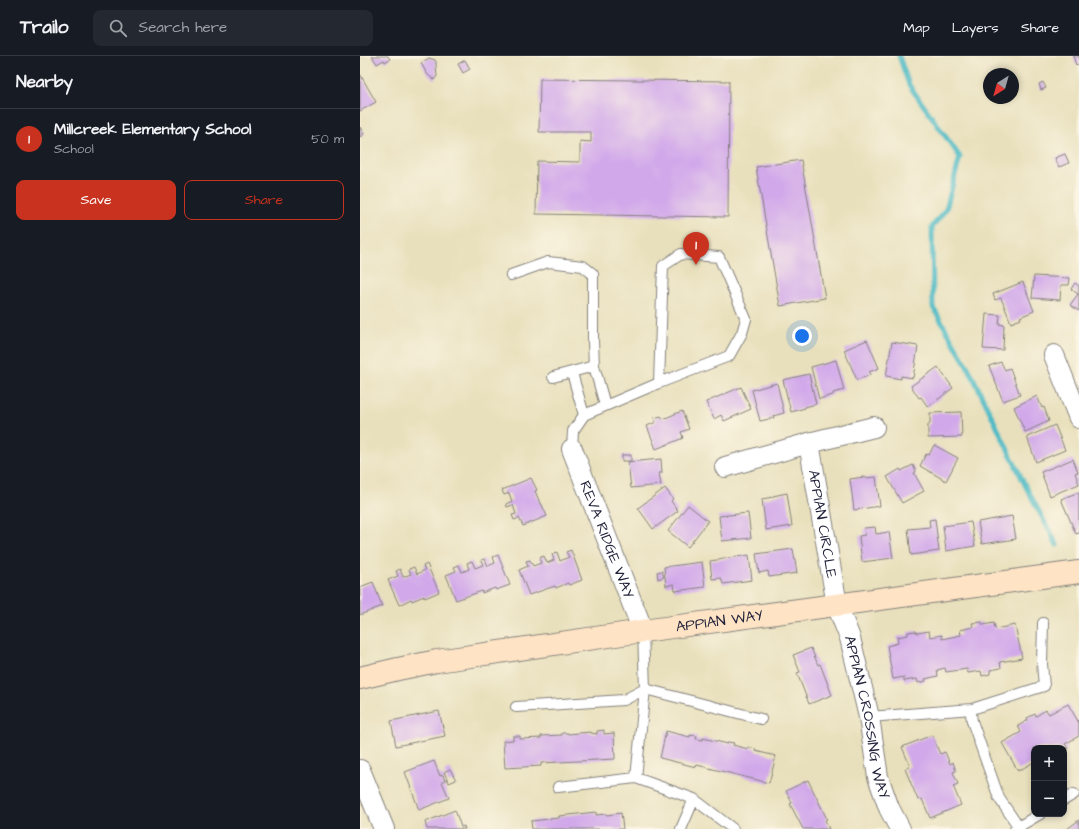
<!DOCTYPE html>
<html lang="en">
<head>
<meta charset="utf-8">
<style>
	:root { --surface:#171b24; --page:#242831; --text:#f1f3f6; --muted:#9ea1a6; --line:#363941; --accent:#c8321e }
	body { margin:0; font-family:"Architects Daughter",sans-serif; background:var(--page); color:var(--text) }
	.controls { position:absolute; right:12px; bottom:12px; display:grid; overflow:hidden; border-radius:8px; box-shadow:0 2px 6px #0003 }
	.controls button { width:36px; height:36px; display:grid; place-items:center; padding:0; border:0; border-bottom:1px solid var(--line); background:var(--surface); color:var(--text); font:20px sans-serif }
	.compass { position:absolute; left:623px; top:12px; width:36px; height:36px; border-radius:50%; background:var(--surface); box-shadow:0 2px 6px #0003; rotate:217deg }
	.you { position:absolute; left:442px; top:280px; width:14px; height:14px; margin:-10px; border:3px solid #fff; border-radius:50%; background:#1a73e8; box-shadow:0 0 0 6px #1a73e833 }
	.badge { display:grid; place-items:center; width:26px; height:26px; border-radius:50%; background:var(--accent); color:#fff; font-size:13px; font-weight:700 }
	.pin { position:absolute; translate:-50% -33px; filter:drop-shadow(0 1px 2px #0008) }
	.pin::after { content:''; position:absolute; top:21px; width:14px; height:12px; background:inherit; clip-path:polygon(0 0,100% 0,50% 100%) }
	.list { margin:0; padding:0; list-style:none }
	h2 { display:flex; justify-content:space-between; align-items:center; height:52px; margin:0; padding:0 16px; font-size:17px }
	h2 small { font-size:13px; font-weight:400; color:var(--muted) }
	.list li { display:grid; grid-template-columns:26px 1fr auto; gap:12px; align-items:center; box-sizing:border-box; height:60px; padding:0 16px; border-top:1px solid var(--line) }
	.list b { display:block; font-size:15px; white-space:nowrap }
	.list p { margin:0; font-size:13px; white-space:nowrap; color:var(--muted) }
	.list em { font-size:13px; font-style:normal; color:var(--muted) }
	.actions { display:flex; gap:8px; padding:12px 16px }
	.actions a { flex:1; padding:9px 0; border:1px solid var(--accent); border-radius:8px; text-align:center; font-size:14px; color:var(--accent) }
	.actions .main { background:var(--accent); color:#fff }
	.icon { flex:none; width:22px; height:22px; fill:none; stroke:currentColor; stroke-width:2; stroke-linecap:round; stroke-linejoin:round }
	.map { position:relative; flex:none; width:719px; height:773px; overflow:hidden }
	header { display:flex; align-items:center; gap:24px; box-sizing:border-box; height:56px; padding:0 20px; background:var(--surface); border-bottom:1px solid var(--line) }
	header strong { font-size:19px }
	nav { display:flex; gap:22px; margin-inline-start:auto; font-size:14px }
	.search { width:280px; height:36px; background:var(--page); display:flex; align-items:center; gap:10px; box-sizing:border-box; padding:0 14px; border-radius:8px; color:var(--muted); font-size:15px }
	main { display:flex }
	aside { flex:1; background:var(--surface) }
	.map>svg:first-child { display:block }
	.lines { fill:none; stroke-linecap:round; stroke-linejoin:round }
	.stream { stroke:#4cbac5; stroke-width:5 }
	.building { fill:#d1a9ea }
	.lane-casing { stroke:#85817c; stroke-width:12 }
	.street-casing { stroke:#85817c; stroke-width:22 }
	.secondary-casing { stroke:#85817c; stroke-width:24 }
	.lane { stroke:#fff; stroke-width:10 }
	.street { stroke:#fff; stroke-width:20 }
	.secondary { stroke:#fee4c5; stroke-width:22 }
	.labels { text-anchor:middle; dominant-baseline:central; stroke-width:3; stroke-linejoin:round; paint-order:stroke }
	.street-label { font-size:15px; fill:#22223b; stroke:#fcf5e5 }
</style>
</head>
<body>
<header>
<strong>Trailo</strong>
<div class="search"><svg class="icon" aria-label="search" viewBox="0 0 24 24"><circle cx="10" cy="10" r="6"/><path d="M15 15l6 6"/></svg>Search here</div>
<nav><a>Map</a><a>Layers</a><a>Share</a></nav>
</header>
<main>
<aside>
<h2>Nearby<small></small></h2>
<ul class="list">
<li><span class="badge">1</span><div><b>Millcreek Elementary School</b><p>School</p></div><em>50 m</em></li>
</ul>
<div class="actions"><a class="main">Save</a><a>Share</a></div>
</aside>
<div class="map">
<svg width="719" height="773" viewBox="0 0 719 773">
	<rect width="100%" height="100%" fill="#fcf5e5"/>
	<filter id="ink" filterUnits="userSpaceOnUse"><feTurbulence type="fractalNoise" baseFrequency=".025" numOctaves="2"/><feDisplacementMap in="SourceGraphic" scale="8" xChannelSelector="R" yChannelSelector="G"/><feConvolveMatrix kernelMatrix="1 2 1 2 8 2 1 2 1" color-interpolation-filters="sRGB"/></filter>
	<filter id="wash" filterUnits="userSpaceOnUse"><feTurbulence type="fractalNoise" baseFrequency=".012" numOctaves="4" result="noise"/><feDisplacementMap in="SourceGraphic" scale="16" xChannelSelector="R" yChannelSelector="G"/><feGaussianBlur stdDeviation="0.9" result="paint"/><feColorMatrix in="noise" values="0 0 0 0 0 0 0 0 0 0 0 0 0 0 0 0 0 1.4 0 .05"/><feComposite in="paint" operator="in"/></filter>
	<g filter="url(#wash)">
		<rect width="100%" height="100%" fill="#e8e0bc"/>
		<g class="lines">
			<path class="stream" d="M539,0L549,29L600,101L586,153L572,171L573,251L610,315L665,429L697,489"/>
		</g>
		<g id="blocks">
			<path class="building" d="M12,0H28L30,3L25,6L24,4L17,8Z
				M713,0H719V8L716,9Z
				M69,2L75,4L76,6V11L77,20L74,24L67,18L61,7Z
				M105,4L110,13L103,17L98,8Z
				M0,18L16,46L0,55Z
				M180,23L369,25L368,161L176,158L177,105L220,106V85L231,86V76H179Z
				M683,26L686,32L681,34L679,28Z
				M0,71L4,78L0,81Z
				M705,98L709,107L699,111L695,102Z
				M441,104L465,242L420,250L396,111Z
				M674,220L710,222L709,229H701L700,244L672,242Z
				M663,226L674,255L660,261L661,263L651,267L641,242L635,244L633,238Z
				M715,227L719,230V255L710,249L718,238L711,233Z
				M626,258L640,259L639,268L644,269L643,294L623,293Z
				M507,284L519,312L509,316L510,319L497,324L484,294Z
				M532,286L558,290L553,322L541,320V323L526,320Z
				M476,304L484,334L473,337V339L459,343L451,311Z
				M641,306L645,314L650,312L660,339L643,345L629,310Z
				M578,311L593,332L568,351L561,341L559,342L551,330Z
				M449,318L456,348L445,351V352L431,356L423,324Z
				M417,327L424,357L413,360L414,362L400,365L392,334Z
				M381,331L391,353L364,365L361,359L354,363L346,346Z
				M677,340L682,352L684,351L689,365L665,376L654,351Z
				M322,355L329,373L321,376L323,382L296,393L287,370L296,366L294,362L301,360L303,363Z
				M601,356L602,381L568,382V368H570V357Z
				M695,369L705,394L676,406L667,381Z
				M574,389L598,402L586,425L560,410L566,398L569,399Z
				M262,399H271V405H262Z
				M301,403L302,417H299L301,429L271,432L268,406Z
				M713,403L718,416L715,417L719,428L690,440L681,416Z
				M553,409L556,416L554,417L564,435L542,447L527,421L540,413L541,415Z
				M504,421L505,422L516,421L520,450L494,454L490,423Z
				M171,422L177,434L175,435L180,447H181L187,460L163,470L159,462L154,464L152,459L156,458L153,449L147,451L146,448L152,445L149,437L144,439L142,434Z
				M305,432L313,443L311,445L318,455L293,473L278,452Z
				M719,436V477L716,478L701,443Z
				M427,437L432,470L406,474L402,443L413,441V440Z
				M328,449L348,465L328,491L308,475Z
				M388,457L391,482L362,485L359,460Z
				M652,460L656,483L622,488L618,466Z
				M575,463L579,495L551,499L548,473L570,471L569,464Z
				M611,466L615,490L586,495L583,470Z
				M515,471L516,478L529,476L533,502L502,506L499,480L505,479L504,472Z
				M433,493L437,517L409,521L408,515L399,517L396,498Z
				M211,494L222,524L209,529L208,527L196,532L195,530L169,539L159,514L168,510L166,505L170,504L173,510L181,507L179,502L184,500L187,507L194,504L192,498L197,496L200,505L209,501L206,496Z
				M138,499L150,529L136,534L135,532L122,537V535L96,544L86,519L96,515L94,511L99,509L102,516L109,513L107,507L112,505L115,512L123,509L121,504L125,503L128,510L135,507L133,501Z
				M389,499L392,524L363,528L361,522L352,523L350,505Z
				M342,506L345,531L315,535L314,528L306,530L304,511Z
				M67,508L79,536L65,542L64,540L52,545L51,543L39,549L28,524L38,520L36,515L40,513L43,521L51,518L49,513L54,511L57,518L65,514L63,510Z
				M302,515L304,521L298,523L297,516Z
				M13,526L22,550L0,559V531Z
				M622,566L623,569L634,567L635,573L655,569L662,602L640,606L641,612L630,614V618L622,620L621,615L608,617L607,613L586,616L585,612L577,614L578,620L565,623L566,625L558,627L557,623L544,625V621L533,623L527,590L538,587L537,581L548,579V576L556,575L557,577L569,575L570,581L582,579V583L601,579L600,574L613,571L612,567Z
				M451,592L458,609L460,608L472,639L449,648L437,617L440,616L433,599Z
				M708,648L719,667V680L705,688L708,693L704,695V692H674V706L658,715L642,687L661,676L658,670L668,664L667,662L675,658L676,660L686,654L689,658Z
				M79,655L85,680L36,690L31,665Z
				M244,674V678L254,677L255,703L181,707V710L145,712L143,685L153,684V680H160V683L181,682V680L202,679V677H208V678L231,676V677L237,678V675Z
				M306,675L330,681V679L337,680L336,683L343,684V682L368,688V686L374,687L373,689L388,693V691L396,693L395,695L416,700L409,727L337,709L336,711L300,702Z
				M572,679L580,698L585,696L590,708L593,706L596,715L593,716L598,728L593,730L601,749L570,762L562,743L558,744L545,713L550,710L542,691Z
				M74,705L80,720L83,719L85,725L82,726L89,742L59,754L45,716Z
				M90,713L96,724L89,727L84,716Z
				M448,724L467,763L465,764L469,773H443L430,748L432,747L426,735Z
				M95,754L101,771L104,770L105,773H67L65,766Z
				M236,756V759L246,758L247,759L261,757L263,773H172L171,765L199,762V760Z
				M719,764V773H707Z"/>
		</g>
	</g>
	<g filter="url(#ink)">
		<use href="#blocks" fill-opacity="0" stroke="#85817c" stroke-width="1"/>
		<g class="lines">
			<g class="lane-casing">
				<path id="lane" d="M321,198L359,201L386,263L382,277L369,300L299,327L303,210Z
					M151,219L188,206L223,210L233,218V285L234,310L245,349
					M212,317L224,359
					M193,321L234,310
					M212,393L213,375L224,359L299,327
					M283,575L285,633L276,722L334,743L321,773
					M156,651L264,644L285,633L401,663
					M612,653L611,658L612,665L639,742L660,773
					M509,661L612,653L684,630L682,608L683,567
					M198,731L276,722
					M334,743L373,773
					M704,744L714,738
					M655,773L658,771L680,758"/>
			</g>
			<g class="street-casing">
				<g id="street">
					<path d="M694,299L719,362"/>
					<path id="s1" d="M449,387L477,549L490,582L509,661L518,721L529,752L540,773"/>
					<path id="s2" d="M212,393L283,575"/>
					<path d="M365,411L449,387L514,371"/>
					<path d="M0,714L24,773"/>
				</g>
			</g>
			<g class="secondary-casing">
				<g id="secondary">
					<path id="s3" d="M0,622L38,613L77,605L283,575L719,516"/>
				</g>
			</g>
			<use href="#lane" class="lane"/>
			<use href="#street" class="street"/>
			<use href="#secondary" class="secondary"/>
		</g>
	</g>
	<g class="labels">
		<g class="street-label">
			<text stroke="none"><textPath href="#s1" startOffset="82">APPIAN CIRCLE</textPath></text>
			<text stroke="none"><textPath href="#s2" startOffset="97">REVA RIDGE WAY</textPath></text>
			<text stroke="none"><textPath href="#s3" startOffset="364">APPIAN WAY</textPath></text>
			<text stroke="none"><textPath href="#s1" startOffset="281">APPIAN CROSSING WAY</textPath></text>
		</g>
	</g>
</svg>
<div class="controls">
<button>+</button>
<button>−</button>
</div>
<svg class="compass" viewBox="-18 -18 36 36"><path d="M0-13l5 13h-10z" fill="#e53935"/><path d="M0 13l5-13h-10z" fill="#9ea1a6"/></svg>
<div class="you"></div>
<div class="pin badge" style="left:336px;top:209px">1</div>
</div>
</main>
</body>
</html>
